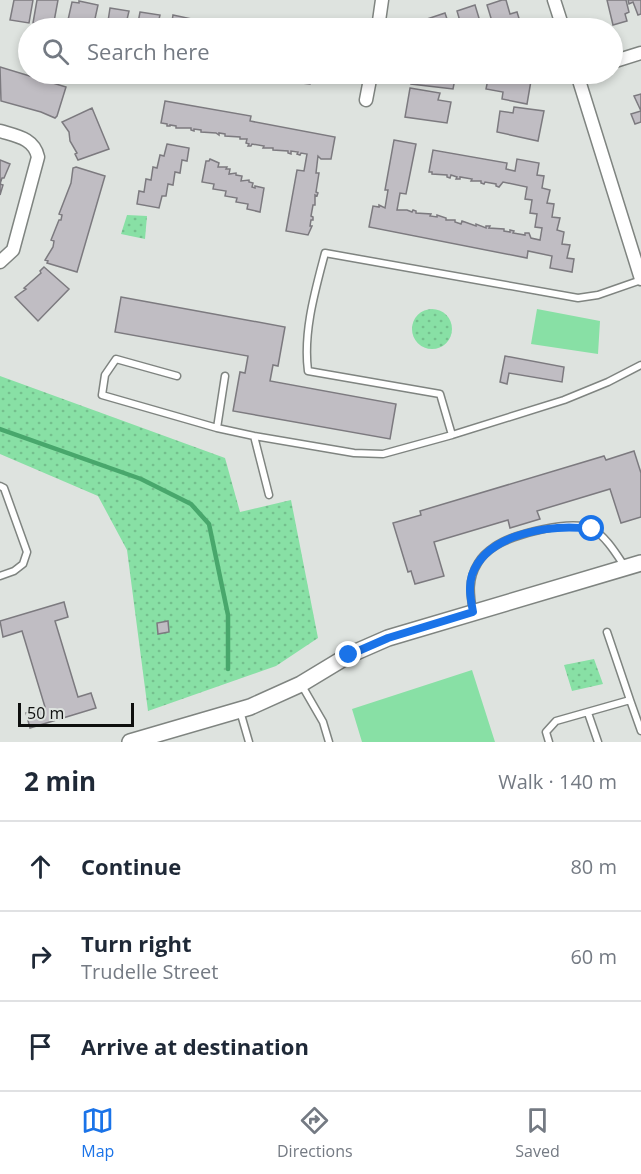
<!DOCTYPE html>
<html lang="en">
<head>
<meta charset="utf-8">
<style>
	:root { --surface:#fff; --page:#f6f6f7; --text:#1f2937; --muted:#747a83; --line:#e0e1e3; --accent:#1a73e8 }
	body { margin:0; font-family:"Open Sans",sans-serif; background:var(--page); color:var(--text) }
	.scale { position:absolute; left:18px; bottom:15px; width:116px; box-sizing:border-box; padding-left:6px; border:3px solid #0e0f0e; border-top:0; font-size:16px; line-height:21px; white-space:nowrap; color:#0e0f0e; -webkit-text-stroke:4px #dee3df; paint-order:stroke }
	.stop { position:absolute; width:18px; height:18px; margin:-14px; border:4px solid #1a73e8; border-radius:50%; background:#fff }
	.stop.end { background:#1a73e8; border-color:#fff; box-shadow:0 2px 6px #0008 }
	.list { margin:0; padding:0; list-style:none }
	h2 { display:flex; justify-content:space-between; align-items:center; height:78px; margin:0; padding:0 24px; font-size:26px }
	h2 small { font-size:20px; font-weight:400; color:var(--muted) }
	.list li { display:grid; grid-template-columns:39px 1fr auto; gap:18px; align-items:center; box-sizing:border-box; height:90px; padding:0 24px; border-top:2px solid var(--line) }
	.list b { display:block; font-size:22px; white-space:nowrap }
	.list p { margin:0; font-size:20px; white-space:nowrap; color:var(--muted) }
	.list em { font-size:20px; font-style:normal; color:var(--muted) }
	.icon { flex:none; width:33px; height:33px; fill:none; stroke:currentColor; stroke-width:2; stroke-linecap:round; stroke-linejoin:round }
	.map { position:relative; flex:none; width:641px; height:742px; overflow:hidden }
	.search { position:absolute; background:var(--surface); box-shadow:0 3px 9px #0003; left:18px; right:18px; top:18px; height:66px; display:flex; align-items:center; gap:15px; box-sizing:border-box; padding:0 21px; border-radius:33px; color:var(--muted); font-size:22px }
	.sheet { height:348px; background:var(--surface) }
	nav { display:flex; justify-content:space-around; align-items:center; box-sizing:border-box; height:84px; border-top:2px solid var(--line); background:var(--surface); font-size:16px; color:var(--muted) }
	nav a { display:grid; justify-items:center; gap:3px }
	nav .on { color:var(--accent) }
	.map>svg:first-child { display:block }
	.grass { fill:url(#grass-dots) }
	.pitch { fill:#88e0a5 }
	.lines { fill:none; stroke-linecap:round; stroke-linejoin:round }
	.stream { stroke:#48a76c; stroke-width:4.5 }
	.building { fill:#c0bdc3; stroke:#7c7a7f; stroke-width:1.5 }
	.service-casing { stroke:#7f8480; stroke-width:9 }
	.minor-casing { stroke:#7f8480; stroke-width:15 }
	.tertiary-casing { stroke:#7f8480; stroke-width:18 }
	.service { stroke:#fff; stroke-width:6 }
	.minor { stroke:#fff; stroke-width:12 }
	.tertiary { stroke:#fff; stroke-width:15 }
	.route { stroke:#1a73e8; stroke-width:8 }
</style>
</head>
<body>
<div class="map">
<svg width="641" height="742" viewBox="0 0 641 742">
	<defs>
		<pattern id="grass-dots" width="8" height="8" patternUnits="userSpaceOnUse" patternTransform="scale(1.5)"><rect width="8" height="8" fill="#88e0a5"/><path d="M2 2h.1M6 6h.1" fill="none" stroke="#74bf8d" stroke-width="1.8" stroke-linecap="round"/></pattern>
	</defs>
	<rect width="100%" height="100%" fill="#dee3df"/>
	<path class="grass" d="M127,215L147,216L145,239L121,234Z
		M412 329a20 20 0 1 1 40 0a20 20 0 1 1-40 0Z
		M0,376L225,458L240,512L291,500L318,638L276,666L148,711L127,550L98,496L0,454Z
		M594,659L603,684L572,691L564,665Z"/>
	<path class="pitch" d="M537,309L600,321L598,354L531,344Z
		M472,670L495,742H362L352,709Z"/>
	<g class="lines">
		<path class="stream" d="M0,429L141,479L191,504L209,524L228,615V669"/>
	</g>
	<path class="building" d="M14,0H33L29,23L10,20Z
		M37,0H58L53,27L33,23Z
		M502,0H506L510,14L517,12L522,28H494L487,5Z
		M607,0H626L629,12L625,14L627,21L613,25Z
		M628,0H641V14L638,15L633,2L629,4Z
		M79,1L98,5L93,28H64L65,19L68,20L72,2L79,3Z
		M475,5L482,28H462L457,11Z
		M110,8L129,11L125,28H107Z
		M140,12L160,15L157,28H137Z
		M445,13L450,28H416L415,23Z
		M173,15L192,19L190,28H171Z
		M205,20L223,23L222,28H204Z
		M0,67L66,87L57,116L55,118L41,112L1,101Z
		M284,74H311L310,84L283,81Z
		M317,74H336L334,81L317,80Z
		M412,74H456L453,89L411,84Z
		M489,74L532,75L527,104L502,99L503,92L486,89Z
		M410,88L440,93L438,100L451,102L447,123L405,117Z
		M641,94V122L635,124L631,114L641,111L634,96Z
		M165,101L251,116L250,121L335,137L331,159H321L318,156L316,173H319L316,192L318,193L317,196L315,195V205H313L311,216L313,217V220H311L310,226H312L308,235L286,231L297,170L304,171L307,154L301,153L300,155L297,154L298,152L291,151V154L288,153V151L273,150V148H263L264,146L252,144L251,146H248L249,144L246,143L247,139H240V137L225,136V134L219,133V135L216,133L201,132V130L194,129V131L191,130V128H176V126L170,125V126H167V124L161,123Z
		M514,107L544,111L538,141L497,132L500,111L513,113Z
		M92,108L109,149L78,160L75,154L77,153L70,141L69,132L62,122Z
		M394,140L416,144L406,194L400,193L397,210H407L412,212L413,210L416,211V213L431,214L430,216L437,217V215L446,218V220H455V222L461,224L462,221L476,226V224L486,228V226H490L489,228L504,229V231L510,232V230L514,231L513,233L525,235V233H529L531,238L540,240L542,228L535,227L537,214L530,213L532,200L525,199L527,187L503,182L499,187L496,186V184L485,182L484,184L481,183V181H471L472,179L460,177V179H456L457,177L451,175L450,178L447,177V175L432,174V172H429L433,150L507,163L506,169L515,171L517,159L539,163L537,175L544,176L542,188L550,190L547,203L554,204L552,217L560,218L557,230L564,232L562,244L570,245L567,258L574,259L572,272L550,268L552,256L528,251L527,258L369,227L373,206L379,207V205L385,208L388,190H385Z
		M167,144L189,148L187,161L182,160L180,173L175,172L173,185L168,184L166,196H162L159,208L137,204L139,191L144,192L146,179L151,180L153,167L157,168L160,155L164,156Z
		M210,159L219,163L218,167H227L226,169H230L229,174L236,173V175L242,176L241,181L249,180V182L253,183L252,187L255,188V186L264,188L260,212L247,209L248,204L236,202L237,198L225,196L226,191L213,189L214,184L202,182L206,161H209Z
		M0,160L10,164L4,178H2L0,184L3,185L0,195Z
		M76,167L105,176L77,272L47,263L48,261L45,260L53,247L54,241L51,240L59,220H61L62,215L59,214L71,183L73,168Z
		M44,267L69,289L38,321L15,297L26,289L24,288L41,273L40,271Z
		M121,297L285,327L278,366L273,365L270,381L396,404L390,439L233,411L240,372L245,373L248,356L115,332Z
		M505,356L564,367L562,382L509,373L507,384L500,382Z
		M634,451L641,473V517L621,523L610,489L537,511L540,519L510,528L508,520L434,542L444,576L415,584L411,571L408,572L393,523L421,515L420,511L604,456L606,460Z
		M64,602L68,617L55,621L78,697L91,693L96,708L30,728L26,713L45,707L22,631L3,637L0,621Z
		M168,621L169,632L158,634L157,623Z"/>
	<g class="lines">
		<g class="service-casing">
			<path id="service" d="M177,376L116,359L105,375L102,395L217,428L254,436L354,453L383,454L452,435L564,400L608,382L641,365
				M217,428L225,376
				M452,435L440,394L308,371C303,332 315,291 325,253L578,298L598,295L641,280
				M254,436L269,495
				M0,486L4,488L27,552L23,564L14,571L0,576
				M473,612C470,594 468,579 478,563C482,556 488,551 494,547C512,534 572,519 592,529C605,535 617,555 625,567
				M607,632L630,700
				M301,684L323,722L329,742
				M240,711L249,742
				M588,713L598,742
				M549,742L546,732L556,721L630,700L641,731"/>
		</g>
		<g class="minor-casing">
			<path id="minor" d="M554,0L563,28
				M378,28L382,0
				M612,62L641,53
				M577,74L641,279
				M366,100L371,74
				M0,131C16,136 34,138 38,157L13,250L0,262"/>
		</g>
		<g class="tertiary-casing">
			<path id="tertiary" d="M130,742L250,707L301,684L349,655L388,638L641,563"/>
		</g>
		<use href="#service" class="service"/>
		<use href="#minor" class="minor"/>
		<use href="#tertiary" class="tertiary"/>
	</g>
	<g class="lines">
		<path class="route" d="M349,655L388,638L473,612C471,600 468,588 472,575C487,532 553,524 592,529"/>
	</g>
</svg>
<div class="scale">50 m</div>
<div class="stop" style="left:592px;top:529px"></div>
<div class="stop end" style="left:349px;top:655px"></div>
<div class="search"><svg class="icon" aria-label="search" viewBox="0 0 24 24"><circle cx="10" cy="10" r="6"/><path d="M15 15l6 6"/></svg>Search here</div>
</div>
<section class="sheet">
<h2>2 min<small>Walk · 140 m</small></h2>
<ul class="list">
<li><svg class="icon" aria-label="ahead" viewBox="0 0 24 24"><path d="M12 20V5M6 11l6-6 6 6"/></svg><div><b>Continue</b></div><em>80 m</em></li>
<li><svg class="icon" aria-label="right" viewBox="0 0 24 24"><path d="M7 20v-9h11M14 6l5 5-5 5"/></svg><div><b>Turn right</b><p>Trudelle Street</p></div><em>60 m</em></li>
<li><svg class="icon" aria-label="arrive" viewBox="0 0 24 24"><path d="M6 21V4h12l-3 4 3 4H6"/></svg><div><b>Arrive at destination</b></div></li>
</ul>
</section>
<nav>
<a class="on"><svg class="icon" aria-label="map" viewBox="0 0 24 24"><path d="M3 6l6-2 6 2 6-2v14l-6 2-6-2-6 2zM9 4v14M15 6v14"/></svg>Map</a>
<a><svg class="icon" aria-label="directions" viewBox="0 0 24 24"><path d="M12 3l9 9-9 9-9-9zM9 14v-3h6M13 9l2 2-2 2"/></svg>Directions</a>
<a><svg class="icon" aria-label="saved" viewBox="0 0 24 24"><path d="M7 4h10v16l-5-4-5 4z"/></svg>Saved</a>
</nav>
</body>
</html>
